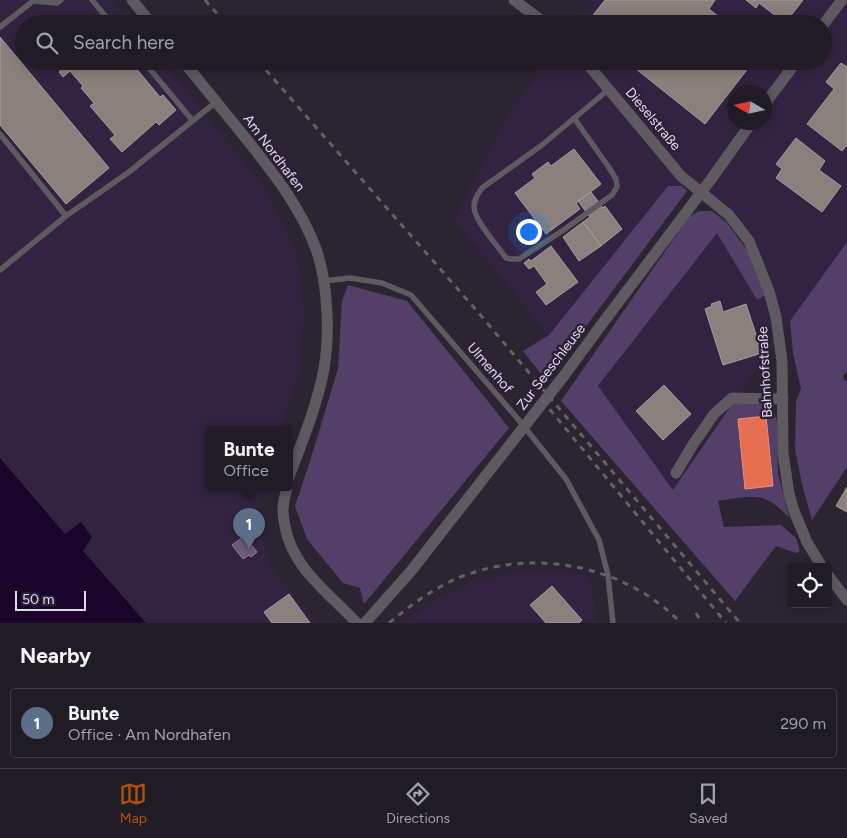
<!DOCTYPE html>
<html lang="en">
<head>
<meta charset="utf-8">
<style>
	:root { --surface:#201c26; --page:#2d2932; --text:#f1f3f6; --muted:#a2a1a7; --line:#3d3a43; --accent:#b45309 }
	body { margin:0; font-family:Figtree,sans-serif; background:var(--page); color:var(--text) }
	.controls { position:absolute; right:15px; bottom:15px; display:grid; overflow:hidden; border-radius:5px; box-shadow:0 2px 12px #0003 }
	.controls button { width:45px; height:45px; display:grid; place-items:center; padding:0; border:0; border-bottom:1px solid var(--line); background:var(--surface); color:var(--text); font:25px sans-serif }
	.compass { position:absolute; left:727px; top:85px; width:45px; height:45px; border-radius:50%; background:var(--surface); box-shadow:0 2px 12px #0003; rotate:279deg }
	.scale { position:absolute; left:15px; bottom:12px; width:71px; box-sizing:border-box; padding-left:5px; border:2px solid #e1daea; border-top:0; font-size:14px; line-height:18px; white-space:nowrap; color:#e1daea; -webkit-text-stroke:4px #2b2037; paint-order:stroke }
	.you { position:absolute; left:528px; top:231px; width:18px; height:18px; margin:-12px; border:4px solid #fff; border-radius:50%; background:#1a73e8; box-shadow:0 0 0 8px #1a73e833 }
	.badge { display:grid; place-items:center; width:32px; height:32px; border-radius:50%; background:var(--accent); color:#fff; font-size:16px; font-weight:700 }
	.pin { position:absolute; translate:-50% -41px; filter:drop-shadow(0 1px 2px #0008) }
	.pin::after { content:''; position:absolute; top:26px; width:18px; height:15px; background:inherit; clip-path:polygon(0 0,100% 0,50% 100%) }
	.popup { position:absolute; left:205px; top:426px; width:88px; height:65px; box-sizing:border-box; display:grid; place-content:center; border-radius:5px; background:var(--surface); filter:drop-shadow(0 1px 4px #0005); font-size:16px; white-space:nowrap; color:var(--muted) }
	.popup b { font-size:19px; color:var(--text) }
	.popup::after { content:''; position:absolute; left:50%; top:100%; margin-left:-10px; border:10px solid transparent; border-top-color:var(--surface) }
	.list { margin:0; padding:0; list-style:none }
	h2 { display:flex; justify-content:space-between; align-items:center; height:65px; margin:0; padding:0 20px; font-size:21px }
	h2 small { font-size:16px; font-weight:400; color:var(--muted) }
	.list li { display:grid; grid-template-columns:32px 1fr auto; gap:15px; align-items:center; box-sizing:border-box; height:70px; margin:0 10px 10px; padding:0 10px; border:1px solid var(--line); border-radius:5px }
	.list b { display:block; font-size:19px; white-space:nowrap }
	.list p { margin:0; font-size:16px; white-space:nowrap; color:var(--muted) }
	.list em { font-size:16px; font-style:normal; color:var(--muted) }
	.icon { flex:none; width:28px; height:28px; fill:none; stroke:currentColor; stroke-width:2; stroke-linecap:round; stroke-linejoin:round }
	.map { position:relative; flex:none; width:847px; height:623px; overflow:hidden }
	.search { position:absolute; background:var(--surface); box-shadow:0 2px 12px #0003; left:15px; right:15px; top:15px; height:55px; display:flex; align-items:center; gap:12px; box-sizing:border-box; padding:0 18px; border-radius:28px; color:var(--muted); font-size:19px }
	.sheet { height:145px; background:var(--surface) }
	nav { display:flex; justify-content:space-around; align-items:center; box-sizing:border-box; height:70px; border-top:1px solid var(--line); background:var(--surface); font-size:14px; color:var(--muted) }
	nav a { display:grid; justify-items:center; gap:2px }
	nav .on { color:var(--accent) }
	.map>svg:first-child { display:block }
	.built { fill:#322440; fill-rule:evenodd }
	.green { fill:#543f69 }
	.water { fill:#1a042a }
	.shops { fill:#e76f51; stroke:#e58f7f }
	.offices { fill:#6d597a; stroke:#90809c }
	.industry { fill:#8a817c; stroke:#a49c9d }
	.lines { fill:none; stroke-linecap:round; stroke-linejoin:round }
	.service { stroke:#5d5b60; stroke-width:5.5 }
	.minor { stroke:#5d5b60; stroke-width:11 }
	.rail { stroke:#636068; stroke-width:3; stroke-dasharray:6 6; stroke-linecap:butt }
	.labels { text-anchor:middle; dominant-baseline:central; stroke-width:5; stroke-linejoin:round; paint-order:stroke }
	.street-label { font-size:14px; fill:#e1daea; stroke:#2b2037 }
</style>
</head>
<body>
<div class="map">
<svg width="847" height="623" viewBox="0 0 847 623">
	<rect width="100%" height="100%" fill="#2b2532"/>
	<path class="built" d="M0,0H111L131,24H24V61H162L262,184L296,249L304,313L299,373L280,430H209V488H263L256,516L271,568L317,623H146L83,551L81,523L65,534L0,458Z
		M594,0H847V242L790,321L673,490L598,386L717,233L756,300L766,295L748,251L727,223L682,186H668L548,335L454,219L509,113L547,61H823V24H575ZM734,92H764V122H734Z
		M547,571L585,575L592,585L597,623H404L425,606L442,596L474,582L513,573Z"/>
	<path class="green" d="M668,186H682L687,191L546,380L523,351L549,335Z
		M699,211H712L727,223L748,251L766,295L757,300L717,233L598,386L673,490L735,400L762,403L773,409L777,422L778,473L789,517C781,510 773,501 762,498C750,495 729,499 718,501L724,527L781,525L796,538L800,551L796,553L776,546L735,601L561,401L689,217Z
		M847,242V371L843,376L844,380L847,381V467L812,520L802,484L795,449L796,401L801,389L793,353L790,321Z
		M348,285L407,301L495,410L509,428L364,604L360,588L343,583L307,539L295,506L310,461L338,369L342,301Z"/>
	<path class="water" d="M0,458L65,534L81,522L92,537L83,551L146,623H0Z"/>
	<path class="shops" d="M766,416L773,486L745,489L738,419Z"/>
	<path class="offices" d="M244,536L257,552L251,557L249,555L243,559L232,545Z"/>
	<path class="industry" d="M605,0H715L709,9L728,24H586Z
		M746,0H803L785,23L759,3L756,8Z
		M0,37L109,168L66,204L0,125Z
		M60,61H130L160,97L163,95L176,110L159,125L156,122L122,152L110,139L115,135L90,106L94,103L81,88L83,86L70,71L63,77L59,72L62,69L57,63Z
		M626,61H741L749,67L705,124Z
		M841,63L847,67V145L842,151L807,124L834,89L826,82Z
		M796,138L825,161L819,170L841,186L822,212L776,178L782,169L776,164Z
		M574,149L601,184L576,203L580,209L546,234L515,193L535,178L532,174L548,162L551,166Z
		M591,192L603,208L605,206L622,229L601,246L583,222L590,217L578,201Z
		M583,222L601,246L579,261L563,237Z
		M551,246L578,282L546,305L536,292L547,284L534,266L529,269L524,263L529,259L531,261Z
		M720,301L723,312L746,304L762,353L723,365L705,309L712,306L711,304Z
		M664,385L691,414L663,440L636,411Z
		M847,487V512L836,506Z
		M552,586L582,620L579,623H546L530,605Z
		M289,594L310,623H272L264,612Z"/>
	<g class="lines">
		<path class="service" d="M92,0L112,24
			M0,27L33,1L57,3L61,0
			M143,61L193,121
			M574,118L608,166L616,179L617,187L612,195L565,229L519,259H511L506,258C498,246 474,220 474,207C474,199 478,194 482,188L542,145L608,90
			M0,134L66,216L129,172L216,102
			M0,270L66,216
			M324,281L350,278L382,283L411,295L518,419L566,479L599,540L608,575L613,623"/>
		<path class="minor" d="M132,0L152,24
			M514,0L546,24
			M823,25L842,0
			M183,61C205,88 226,114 248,141C274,174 301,208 316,249C328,283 330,333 324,369C317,406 302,442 289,477
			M585,61L681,176L729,215L749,241L769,291L776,317L782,361L783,453L789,494L794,511L807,542L822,567
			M764,105L797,61
			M676,473L692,446L714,414L732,398L783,399
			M287,488C285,495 283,503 283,510C283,515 284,521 285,526C292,568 329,593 357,623
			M828,575L847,600
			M365,623L411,571L563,377L605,320L712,178L752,122"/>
		<path class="rail" d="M205,0L226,24
			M258,61L477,311L740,623
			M542,400L726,623
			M696,613L702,623
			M389,623C412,604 435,587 463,576C536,548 626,566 681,623"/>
	</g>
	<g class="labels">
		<g class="street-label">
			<text transform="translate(653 119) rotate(50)">Dieselstraße</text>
			<text transform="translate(274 153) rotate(53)">Am Nordhafen</text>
			<text transform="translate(551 367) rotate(-53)">Zur Seeschleuse</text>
			<text transform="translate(490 368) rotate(49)">Ulmenhof</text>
			<text transform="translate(765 372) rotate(-93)">Bahnhofstraße</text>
		</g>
	</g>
</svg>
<div class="controls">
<button><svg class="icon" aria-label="locate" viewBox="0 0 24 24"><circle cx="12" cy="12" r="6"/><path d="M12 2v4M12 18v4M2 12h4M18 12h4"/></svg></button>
</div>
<svg class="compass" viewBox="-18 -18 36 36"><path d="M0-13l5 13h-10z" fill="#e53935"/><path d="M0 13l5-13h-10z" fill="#a2a1a7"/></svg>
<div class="scale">50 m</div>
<div class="you"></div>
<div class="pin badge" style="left:249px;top:549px;background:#5c6f8a">1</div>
<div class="popup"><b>Bunte</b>Office</div>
<div class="search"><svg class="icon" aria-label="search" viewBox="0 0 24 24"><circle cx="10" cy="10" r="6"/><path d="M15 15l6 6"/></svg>Search here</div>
</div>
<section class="sheet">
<h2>Nearby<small></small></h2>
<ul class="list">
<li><span class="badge" style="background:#5c6f8a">1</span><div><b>Bunte</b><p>Office · Am Nordhafen</p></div><em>290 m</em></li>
</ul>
</section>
<nav>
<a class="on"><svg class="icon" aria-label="map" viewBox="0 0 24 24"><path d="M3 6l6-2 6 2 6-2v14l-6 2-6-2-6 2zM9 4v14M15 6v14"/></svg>Map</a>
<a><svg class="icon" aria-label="directions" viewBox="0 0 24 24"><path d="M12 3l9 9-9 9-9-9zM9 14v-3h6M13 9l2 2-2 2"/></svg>Directions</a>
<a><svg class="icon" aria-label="saved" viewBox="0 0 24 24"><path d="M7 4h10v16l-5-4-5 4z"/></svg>Saved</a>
</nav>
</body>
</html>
